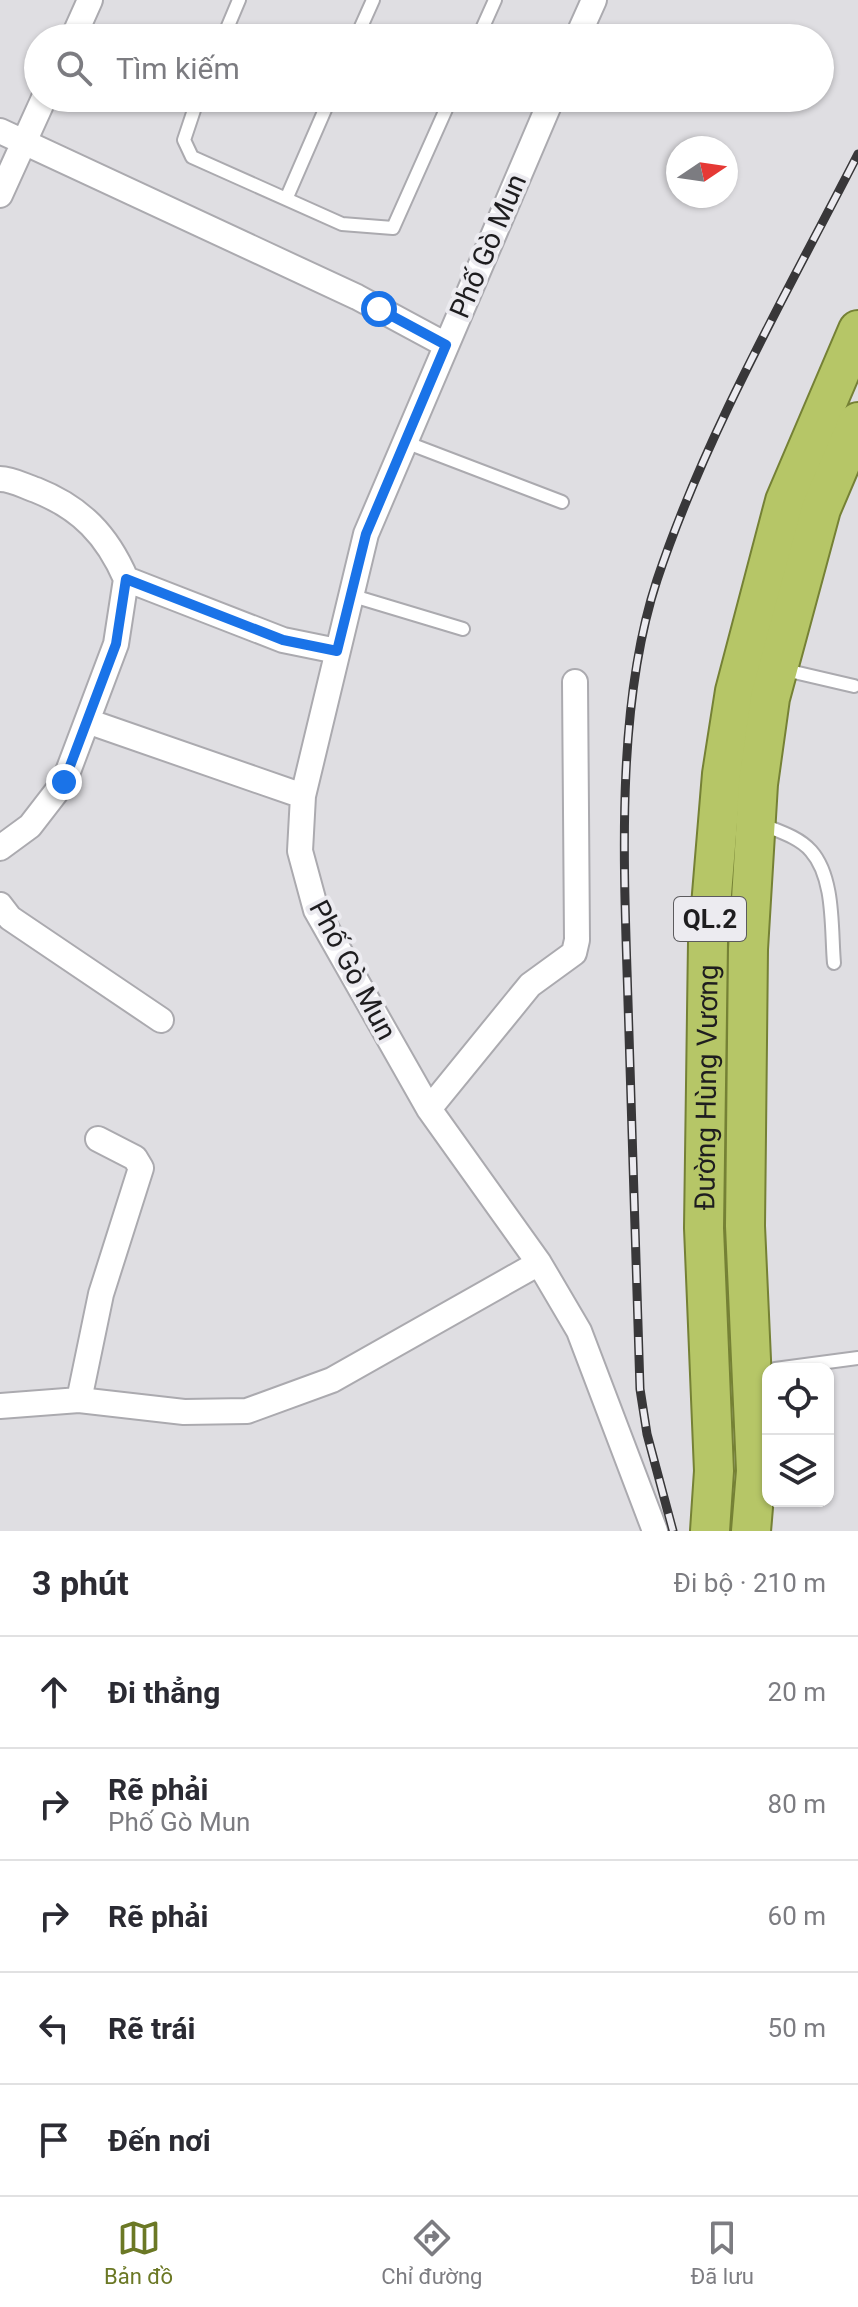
<!DOCTYPE html>
<html lang="vi">
<head>
<meta charset="utf-8">
<style>
	:root { --surface:#fff; --page:#f7f7f7; --text:#2b2b33; --muted:#7c7c81; --line:#e1e1e2; --accent:#6b7825 }
	body { margin:0; font-family:Roboto,sans-serif; background:var(--page); color:var(--text) }
	.controls { position:absolute; right:24px; bottom:24px; display:grid; overflow:hidden; border-radius:16px; box-shadow:0 2px 6px #0004 }
	.controls button { width:72px; height:72px; display:grid; place-items:center; padding:0; border:0; border-bottom:2px solid var(--line); background:var(--surface); color:var(--text); font:40px sans-serif }
	.compass { position:absolute; left:666px; top:136px; width:72px; height:72px; border-radius:50%; background:var(--surface); box-shadow:0 2px 6px #0004; rotate:77deg }
	.stop { position:absolute; width:24px; height:24px; margin:-18px; border:6px solid #1a73e8; border-radius:50%; background:#fff }
	.stop.end { background:#1a73e8; border-color:#fff; box-shadow:0 2px 8px #0008 }
	.list { margin:0; padding:0; list-style:none }
	h2 { display:flex; justify-content:space-between; align-items:center; height:104px; margin:0; padding:0 32px; font-size:34px }
	h2 small { font-size:26px; font-weight:400; color:var(--muted) }
	.list li { display:grid; grid-template-columns:52px 1fr auto; gap:24px; align-items:center; box-sizing:border-box; height:112px; padding:0 32px; border-top:2px solid var(--line) }
	.list b { display:block; font-size:30px; white-space:nowrap }
	.list p { margin:0; font-size:26px; white-space:nowrap; color:var(--muted) }
	.list em { font-size:26px; font-style:normal; color:var(--muted) }
	.icon { flex:none; width:44px; height:44px; fill:none; stroke:currentColor; stroke-width:2; stroke-linecap:round; stroke-linejoin:round }
	.map { position:relative; flex:none; width:858px; height:1531px; overflow:hidden }
	.search { position:absolute; background:var(--surface); box-shadow:0 2px 6px #0004; left:24px; right:24px; top:24px; height:88px; display:flex; align-items:center; gap:20px; box-sizing:border-box; padding:0 28px; border-radius:44px; color:var(--muted); font-size:30px }
	.sheet { height:664px; background:var(--surface) }
	nav { display:flex; justify-content:space-around; align-items:center; box-sizing:border-box; height:112px; border-top:2px solid var(--line); background:var(--surface); font-size:22px; color:var(--muted) }
	nav a { display:grid; justify-items:center; gap:4px }
	nav .on { color:var(--accent) }
	.map>svg:first-child { display:block }
	.lines { fill:none; stroke-linecap:round; stroke-linejoin:round }
	.service-casing { stroke:#abaaaf; stroke-width:16 }
	.minor-casing { stroke:#abaaaf; stroke-width:28 }
	.trunk-casing { stroke:#758135; stroke-width:42 }
	.service { stroke:#fff; stroke-width:12 }
	.minor { stroke:#fff; stroke-width:24 }
	.trunk { stroke:#b6c667; stroke-width:38 }
	.rail-casing { stroke:#383739; stroke-width:9 }
	.rail { stroke:#ecebf0; stroke-width:6; stroke-dasharray:18; stroke-linecap:butt }
	.route { stroke:#1a73e8; stroke-width:10 }
	.labels { text-anchor:middle; dominant-baseline:central; stroke-width:8; stroke-linejoin:round; paint-order:stroke }
	.shield { fill:#ecebf0; stroke:#5c5b5e; stroke-width:2 }
	.shield-label { font-size:26px; font-weight:bold; fill:#1e1d1f }
	.street-label { font-size:28px; fill:#1e1d1f; stroke:#ecebf0 }
</style>
</head>
<body>
<div class="map">
<svg width="858" height="1531" viewBox="0 0 858 1531">
	<rect width="100%" height="100%" fill="#dfdee2"/>
	<g class="lines">
		<g class="service-casing">
			<path id="service" d="M223,38L239,0
				M356,38L373,0
				M478,38L495,0
				M198,98L184,140L192,157L342,224L393,228L451,98
				M287,197L330,98
				M405,442L562,502
				M350,595L463,629
				M781,669L854,686
				M761,824C778,831 799,837 811,851C835,878 831,930 834,963
				M775,1369L858,1358"/>
		</g>
		<g class="minor-casing">
			<path id="minor" d="M73,38L90,0
				M577,38L594,0
				M552,98L366,534L303,796L300,851L316,910L429,1109L539,1263L579,1331L655,1531
				M0,131L357,297L446,345
				M0,195L44,98
				M0,479C12,479 24,486 36,490C81,508 107,535 126,579L283,640L337,651
				M87,721L303,796
				M0,848L30,826L64,782L116,644L126,579
				M0,905L10,918L161,1020
				M429,1109L530,985L574,953L577,940L575,682
				M79,1400L101,1294L141,1168L135,1158L98,1139
				M0,1406L79,1400L184,1412L247,1411L332,1380L539,1263"/>
		</g>
		<g class="trunk-casing">
			<g id="trunk">
				<path id="s1" d="M710,1531L714,1471L704,1228L708,942L722,774L735,691L785,501L858,330"/>
				<path d="M751,1531L756,1471L745,1226L748,949L758,784L770,698L821,509L858,422"/>
			</g>
		</g>
		<use href="#service" class="service"/>
		<use href="#minor" class="minor"/>
		<use href="#trunk" class="trunk"/>
		<g class="rail-casing">
			<path id="rail" d="M673,1531L647,1434L640,1389C636,1260 632,1131 628,1002C624,869 615,708 657,580C706,433 788,291 858,154"/>
		</g>
		<use href="#rail" class="rail"/>
	</g>
	<g class="lines">
		<path class="route" d="M64,782L116,644L126,579L283,640L337,651L366,534L446,345L379,309"/>
	</g>
	<g class="labels">
		<rect class="shield" x="674" y="897" width="72" height="44" rx="6"/>
		<g class="shield-label">
			<text x="710" y="919">QL.2</text>
		</g>
		<g class="street-label">
			<text transform="translate(488 246) rotate(-67)">Phố Gò Mun</text>
			<text transform="translate(353 970) rotate(62)">Phố Gò Mun</text>
			<text stroke="none"><textPath href="#s1" startOffset="444">Đường Hùng Vương</textPath></text>
		</g>
	</g>
</svg>
<div class="controls">
<button><svg class="icon" aria-label="locate" viewBox="0 0 24 24"><circle cx="12" cy="12" r="6"/><path d="M12 2v4M12 18v4M2 12h4M18 12h4"/></svg></button>
<button><svg class="icon" aria-label="layers" viewBox="0 0 24 24"><path d="M12 4l9 5-9 5-9-5zM3 14l9 5 9-5"/></svg></button>
</div>
<svg class="compass" viewBox="-18 -18 36 36"><path d="M0-13l5 13h-10z" fill="#e53935"/><path d="M0 13l5-13h-10z" fill="#7c7c81"/></svg>
<div class="stop" style="left:379px;top:309px"></div>
<div class="stop end" style="left:64px;top:782px"></div>
<div class="search"><svg class="icon" aria-label="search" viewBox="0 0 24 24"><circle cx="10" cy="10" r="6"/><path d="M15 15l6 6"/></svg>Tìm kiếm</div>
</div>
<section class="sheet">
<h2>3 phút<small>Đi bộ · 210 m</small></h2>
<ul class="list">
<li><svg class="icon" aria-label="ahead" viewBox="0 0 24 24"><path d="M12 20V5M6 11l6-6 6 6"/></svg><div><b>Đi thẳng</b></div><em>20 m</em></li>
<li><svg class="icon" aria-label="right" viewBox="0 0 24 24"><path d="M7 20v-9h11M14 6l5 5-5 5"/></svg><div><b>Rẽ phải</b><p>Phố Gò Mun</p></div><em>80 m</em></li>
<li><svg class="icon" aria-label="right" viewBox="0 0 24 24"><path d="M7 20v-9h11M14 6l5 5-5 5"/></svg><div><b>Rẽ phải</b></div><em>60 m</em></li>
<li><svg class="icon" aria-label="left" viewBox="0 0 24 24"><path d="M17 20v-9H6M10 6l-5 5 5 5"/></svg><div><b>Rẽ trái</b></div><em>50 m</em></li>
<li><svg class="icon" aria-label="arrive" viewBox="0 0 24 24"><path d="M6 21V4h12l-3 4 3 4H6"/></svg><div><b>Đến nơi</b></div></li>
</ul>
</section>
<nav>
<a class="on"><svg class="icon" aria-label="map" viewBox="0 0 24 24"><path d="M3 6l6-2 6 2 6-2v14l-6 2-6-2-6 2zM9 4v14M15 6v14"/></svg>Bản đồ</a>
<a><svg class="icon" aria-label="directions" viewBox="0 0 24 24"><path d="M12 3l9 9-9 9-9-9zM9 14v-3h6M13 9l2 2-2 2"/></svg>Chỉ đường</a>
<a><svg class="icon" aria-label="saved" viewBox="0 0 24 24"><path d="M7 4h10v16l-5-4-5 4z"/></svg>Đã lưu</a>
</nav>
</body>
</html>
